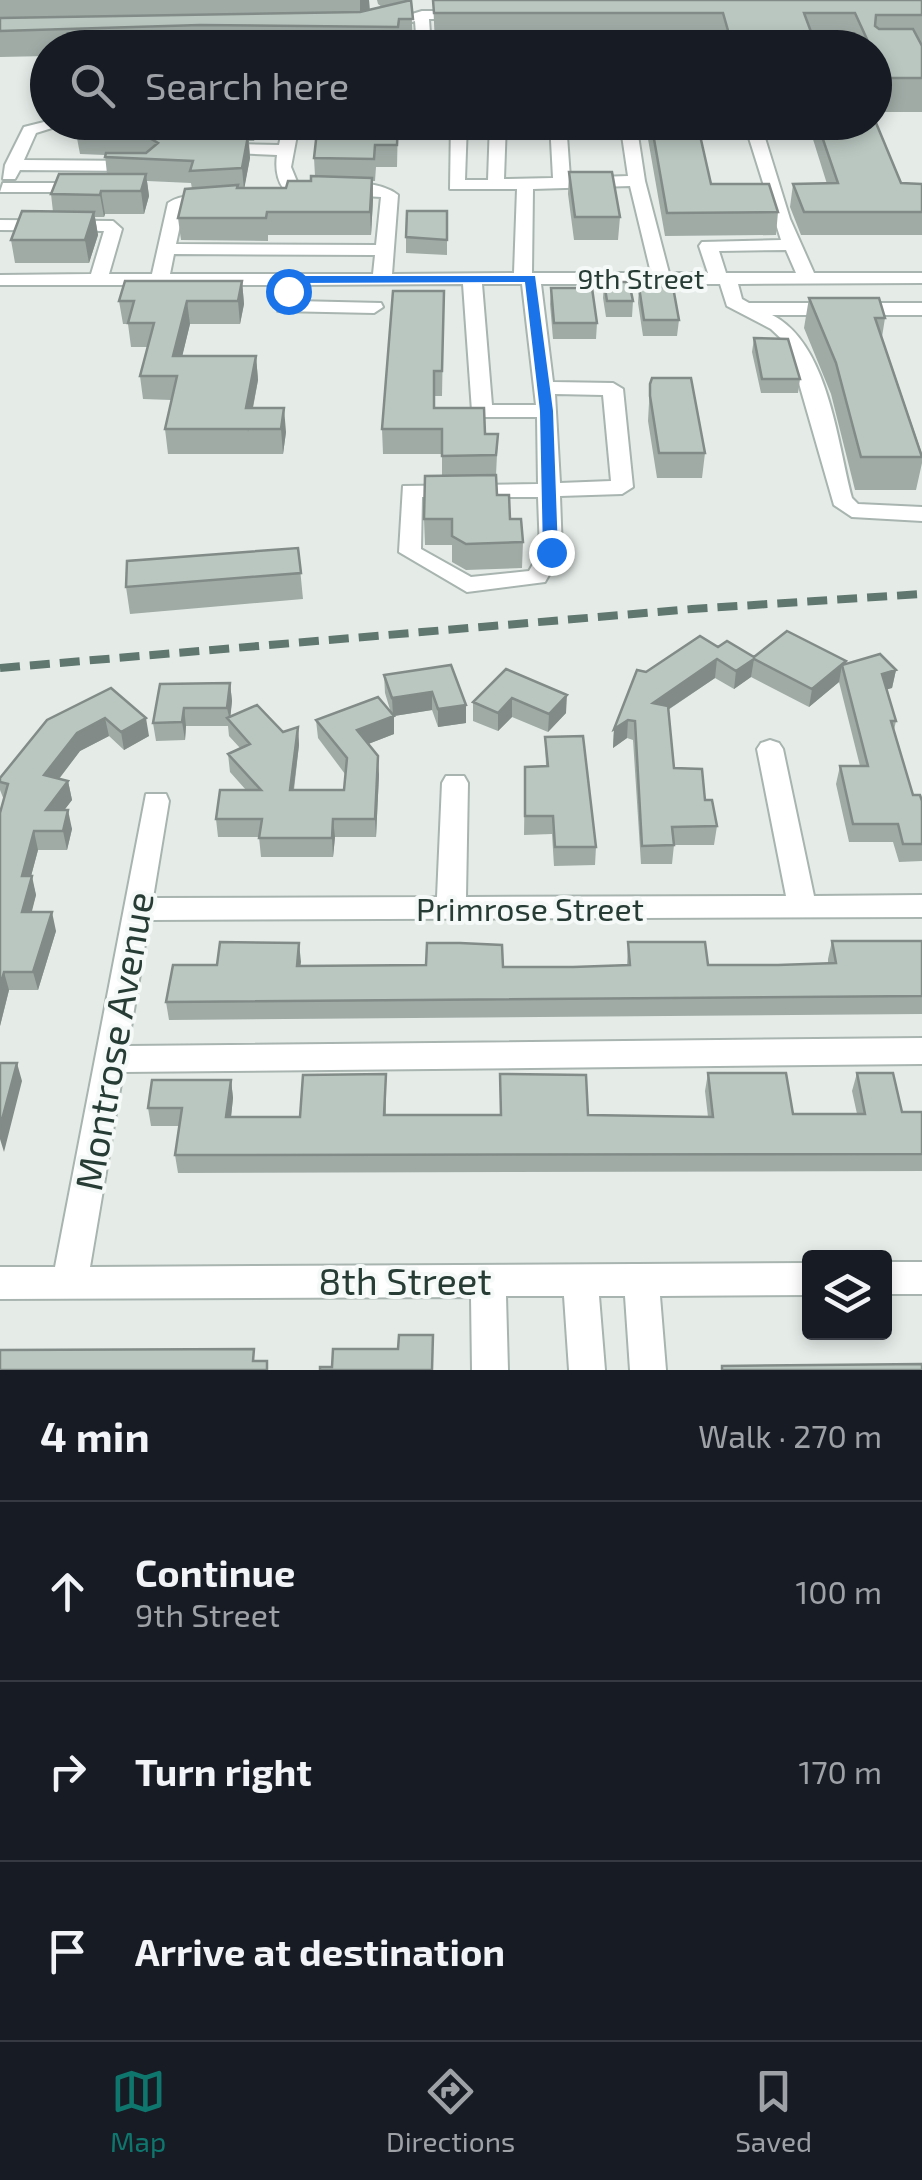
<!DOCTYPE html>
<html lang="en">
<head>
<meta charset="utf-8">
<style>
	:root { --surface:#171b24; --page:#20242c; --text:#f1f3f6; --muted:#9ea1a6; --line:#363941; --accent:#0f766e }
	body { margin:0; font-family:"Exo 2",sans-serif; background:var(--page); color:var(--text) }
	.controls { position:absolute; right:30px; bottom:30px; display:grid; overflow:hidden; border-radius:10px; box-shadow:0 5px 15px #0003 }
	.controls button { width:90px; height:90px; display:grid; place-items:center; padding:0; border:0; border-bottom:2px solid var(--line); background:var(--surface); color:var(--text); font:50px sans-serif }
	.stop { position:absolute; width:30px; height:30px; margin:-22px; border:8px solid #1a73e8; border-radius:50%; background:#fff }
	.stop.end { background:#1a73e8; border-color:#fff; box-shadow:0 2px 10px #0008 }
	.list { margin:0; padding:0; list-style:none }
	h2 { display:flex; justify-content:space-between; align-items:center; height:130px; margin:0; padding:0 40px; font-size:42px }
	h2 small { font-size:32px; font-weight:400; color:var(--muted) }
	.list li { display:grid; grid-template-columns:65px 1fr auto; gap:30px; align-items:center; box-sizing:border-box; height:180px; padding:0 40px; border-top:2px solid var(--line) }
	.list b { display:block; font-size:38px; white-space:nowrap }
	.list p { margin:0; font-size:32px; white-space:nowrap; color:var(--muted) }
	.list em { font-size:32px; font-style:normal; color:var(--muted) }
	.icon { flex:none; width:55px; height:55px; fill:none; stroke:currentColor; stroke-width:2; stroke-linecap:round; stroke-linejoin:round }
	.map { position:relative; flex:none; width:922px; height:1370px; overflow:hidden }
	.search { position:absolute; background:var(--surface); box-shadow:0 5px 15px #0003; left:30px; right:30px; top:30px; height:110px; display:flex; align-items:center; gap:25px; box-sizing:border-box; padding:0 35px; border-radius:55px; color:var(--muted); font-size:38px }
	.sheet { height:670px; background:var(--surface) }
	nav { display:flex; justify-content:space-around; align-items:center; box-sizing:border-box; height:140px; border-top:2px solid var(--line); background:var(--surface); font-size:28px; color:var(--muted) }
	nav a { display:grid; justify-items:center; gap:5px }
	nav .on { color:var(--accent) }
	.map>svg:first-child { display:block }
	.lines { fill:none; stroke-linecap:round; stroke-linejoin:round }
	.minor-casing { stroke:#a8b4af; stroke-width:4 }
	.minor { fill:#fff; fill-rule:evenodd }
	.rail { stroke:#607770; stroke-width:8; stroke-dasharray:20 10; stroke-linecap:butt }
	.wall { fill:#a0aba6 }
	.shaded-wall { fill:#828b87 }
	.building { fill:#bac7c1; stroke:#828b87; stroke-width:2.5 }
	.route { fill:#1a73e8 }
	.labels { text-anchor:middle; dominant-baseline:central; stroke-width:8; stroke-linejoin:round; paint-order:stroke }
	.far-street-label { font-size:28px; fill:#263c35; stroke:#f5f9f7 }
	.street-label { font-size:32px; fill:#263c35; stroke:#f5f9f7 }
	.near-street-label { font-size:38px; fill:#263c35; stroke:#f5f9f7 }
</style>
</head>
<body>
<div class="map">
<svg width="922" height="1370" viewBox="0 0 922 1370">
	<rect width="100%" height="100%" fill="#e5ece8"/>
	<g class="lines">
		<g class="minor-casing">
			<path id="minor" d="M422,11H467L474,15L467,19H429L431,48H417L415,21L383,29L376,25Z
				M48,121L71,122L36,133L24,160L138,161L146,166L138,171L20,170L15,179H3L5,165L24,127Z
				M183,122H199L195,143L279,145L282,131L290,126L391,122L379,133L297,135L291,167L300,189L292,194C277,189 275,168 277,155L185,151L178,144Z
				M451,122H467L465,180H488L490,122H506L504,179L553,178L550,122H566L570,178L628,176L620,122H636L645,181L669,273H708L699,246L702,242L781,240L749,138L739,122H755L765,138L790,219L814,273H922V283L738,284L742,299L749,303H922V315H772C828,343 837,441 852,498L858,504L922,507V521L852,517L834,505L788,345L771,329L727,306L720,284H541L553,382L613,383L623,389L633,487L622,494L560,496L562,552L545,582L467,592L399,552L403,486L538,484L537,417H482L472,411L463,284L298,285L295,301L381,303L383,307L374,313L278,311L280,285H0V275L91,274L104,231L0,230V220L113,221L122,229L109,274H152L168,203C179,195 210,191 221,200L213,205L184,207L176,244L376,245L381,197L331,194L329,190C346,179 382,182 398,195L392,274L514,273L517,189H450ZM630,186L651,273H532L533,189ZM786,250L796,273H726L719,251ZM174,254L375,255L373,274H170ZM482,284H522L536,405H492ZM555,394L603,395L611,481L560,483ZM422,497H538L540,552L529,571L471,577L421,549Z
				M88,183L94,184V192H0L3,183Z
				M770,740L779,743L783,749L814,896L922,895V917L149,920L128,1046L922,1038V1064L123,1072L90,1267L810,1263V1295L660,1296L666,1370H630L625,1296H599L605,1370H569L564,1296H506L508,1370H472L471,1297L0,1299V1267H55L146,794H166L169,801L153,898L437,897L442,783L446,776H464L468,783L466,897L786,896L757,749L761,743Z
				M884,1262H922V1294H884Z"/>
		</g>
		<use href="#minor" class="minor"/>
		<path class="rail" d="M0,668L692,609L922,594"/>
	</g>
	<path class="wall" d="M0,0H369L370,10L382,7L378,4L377,0H411L413,45H399V48H48V56L0,57Z
		M433,0H922V112H880L874,100V48H852L851,45H816L817,48H720V45H435Z
		M180,122L178,129L180,132L199,133L198,122H258L254,141H249L250,158L244,188H286L311,181L315,176L314,158L398,122L397,167H376L375,181H373V200L371,235H268V241L181,240L178,218L192,189L191,183L147,181L149,196L144,214H105L104,217H95L98,235L89,263H15L11,240L53,212L51,194L107,174L105,155L80,154L76,133Z
		M645,122H705L704,131H699L711,184L778,212L776,235L665,236Z
		M812,122H874L901,183L922,184V235H801L790,207L793,184H827L811,133Z
		M569,172L620,217L618,240H574L568,194Z
		M447,211V255L406,253V237Z
		M242,281L244,304L240,324H190L182,356H256L258,380L253,408L286,432L283,454H168L165,429L171,400L143,399L140,376L148,347H131L128,324H123L119,301Z
		M604,282L633,301L632,317H606L603,298Z
		M639,287L679,320L677,336H643L638,303Z
		M551,288L597,323L596,339H553L550,304Z
		M444,291L442,396H435L434,408L485,434H498L496,475L497,495L523,542L522,568L466,570L452,562V545H425L424,519L442,476V454H383L382,429Z
		M809,298L885,318L882,337L922,454V463L916,490H855L831,394L804,328Z
		M754,338L800,379L798,393H761L752,352Z
		M650,384L705,453L702,478H657L648,421Z
		M298,548L303,599L130,614L126,587Z
		M718,647L754,657L896,670L892,688L886,689L896,721L894,730L913,795L922,801V861L899,862L893,842H849L836,784L840,766H860L839,682L809,707L751,677L734,689L715,678L668,710L674,768L705,800L717,826L714,845H674L672,864H641L633,740L627,738L613,748L614,729L646,672Z
		M451,665L466,723L438,727L432,710L394,716V734L368,744L379,775L376,837H335L333,857H261L259,837H218L216,819L246,790L230,772L228,754L240,748L229,736L228,726H186L185,740L156,741L153,723L230,683L232,701L230,717L283,732L298,727L299,745L294,790H344L345,774L318,738L316,720L391,713L385,693L384,675Z
		M506,669L566,713L548,732L512,717L498,731L473,721V702Z
		M111,688L149,736L124,750L109,736L80,751L59,779L68,781L72,800L64,810L72,829L67,850H38L31,876L36,895L31,912L56,931L38,990H9L0,1026V813L4,800L0,790V778Z
		M545,737L596,847L595,865L554,866L552,834L524,835L525,767L546,766Z
		M832,941H922V1014L169,1020L166,1002L217,965L299,943L300,966H627L628,942L708,965H778L828,963V959Z
		M708,1073L793,1114H857L852,1091L857,1073L902,1112H922V1171L178,1173L175,1155L180,1126H151L148,1108L231,1080L233,1098L231,1117H300L386,1093V1115H500V1074L588,1115L708,1117L705,1091Z"/>
	<path class="shaded-wall" d="M360,0H369L370,20L360,22Z
		M252,122H258L254,141Z
		M248,136L250,158L244,190L242,168Z
		M146,174L149,196L144,214L141,191Z
		M372,178L373,200L371,235L370,212Z
		M101,191L105,214L104,217L100,195Z
		M94,212L98,235L89,263L85,240Z
		M242,281L244,304L240,324L238,301Z
		M187,301L190,324L177,378L173,356Z
		M256,356L258,380L248,432L246,408Z
		M284,408L286,432L283,454L281,429Z
		M717,659L715,678L651,721L653,703Z
		M754,659L751,677L734,689L736,671Z
		M846,661L844,672L842,665L839,682L809,707L812,689Z
		M896,670L892,688L878,692L882,674Z
		M230,683L232,701L230,721L227,708Z
		M432,692V710L394,716V734L358,748L357,730L393,716L392,698Z
		M567,695L566,713L548,732L549,714Z
		M512,698V717L498,731V713Z
		M466,705V723L438,727V709Z
		M184,708L186,726L185,740L182,722Z
		M105,718L109,736L80,751L48,793L44,775L77,733Z
		M146,718L149,736L124,750L121,732Z
		M628,720L627,738L613,748L614,729Z
		M298,727L299,745L291,809L290,790Z
		M378,756L379,775L376,837L375,819Z
		M68,781L72,800L50,829L46,810Z
		M68,810L72,829L67,850L63,831Z
		M333,819L335,837L333,857L332,838Z
		M34,831L38,850L26,895L22,876Z
		M32,876L36,895L27,931L22,912Z
		M52,912L56,931L38,990L33,972Z
		M299,943L301,962L298,985L297,966Z
		M4,972L9,990L0,1026V987Z
		M17,1063L22,1081L4,1152L0,1139V1127Z
		M231,1080L233,1098L229,1136L226,1117Z"/>
	<path class="building" d="M411,0L413,19H399L398,27L200,25L0,31V18L360,12Z
		M433,0H922V15H876L875,26L879,29H913L922,46V78H885L874,55V48H871L855,13H804L817,48H733L723,13H434Z
		M874,118L901,183L922,184V212H804L793,184L838,183L817,122H874Z
		M80,122H173L180,132L248,136L242,168L190,171L193,161L105,157L106,153H146L158,143L146,136L76,133Z
		M318,122H398L397,145H375L374,159L314,158Z
		M651,122H697L711,184H769L778,212L667,213Z
		M569,172H612L620,217H575Z
		M59,174H146L141,191H101L100,195L51,194Z
		M311,176L372,178L370,212H267L266,218H178L185,189L238,185L237,188H286L288,181H311Z
		M22,211L94,212L85,240H11Z
		M407,211H447V240L406,237Z
		M125,281H242L238,301H187L173,356H256L246,408H284L281,429H165L177,376H140L154,323H128L134,301H119Z
		M604,282H629L633,301H607Z
		M639,287H673L679,320H644Z
		M551,288H592L597,323H554Z
		M393,291H444L442,371H434V408H484L485,434H498L496,455L442,456V429H382Z
		M809,298H879L885,318H875L922,457H861L836,363Z
		M754,338L788,339L800,379H762Z
		M652,378H691L705,453H659L650,396V384Z
		M496,475L497,495H509L510,519H521L523,542L466,544L452,536V519H424L425,476Z
		M298,548L301,573L126,587L127,561Z
		M787,631L846,661L812,689L754,659L736,671L717,659L653,703L668,706L674,768L702,769L705,800H712L717,826L672,827L674,845L642,846L635,721L628,720L614,729L637,670L646,672L700,636L718,647L727,641L754,657Z
		M880,654L896,670L882,674L896,721H891L913,795H920L922,801V844H903L898,824H853L840,766H868L842,665Z
		M451,665L466,705L438,709L432,692L392,698L384,675Z
		M506,669L567,695L549,714L512,698L498,713L473,702Z
		M230,683L227,708H184L182,722L153,723L160,684Z
		M111,688L146,718L121,732L105,718L77,733L44,775L68,781L46,810H68L63,831H34L22,876H32L22,912H52L33,972H4L0,987V813L8,784L0,782V778L47,720Z
		M378,697L394,716L357,730L378,756L375,819H333L332,838H259L262,819H216L220,790H261L228,754L250,744L227,718L257,705L283,732L298,727L290,790H344L347,758L316,720Z
		M583,736L596,847H555L553,816H525V767L548,766L545,737Z
		M832,941H922V996L166,1002L173,965H217L220,942L299,943L297,966L426,965L427,943H460L502,945L503,967H573L630,965L628,942H705L708,965H778L836,963Z
		M0,1063H17L0,1127Z
		M708,1073H786L793,1114H865L857,1073H893L902,1112H922V1154L175,1155L182,1108H148L152,1080H231L226,1117H300L303,1075L386,1074L384,1115H501L500,1074L586,1075L588,1115L713,1117Z
		M399,1335H433L432,1370H320V1367H332L333,1349H398Z
		M254,1349L253,1361H267V1370H0V1350Z
		M922,1364V1370H722V1366Z"/>
	<path class="route" d="M535,276L553,411L558,552L551,557L543,552L540,411L525,282L295,283L292,294L282,291L284,279L290,276Z"/>
	<g class="labels">
		<g class="far-street-label">
			<text x="641" y="278">9th Street</text>
		</g>
		<g class="street-label">
			<text x="530" y="908">Primrose Street</text>
		</g>
		<g class="near-street-label">
			<text transform="translate(113 1041) rotate(-80)">Montrose Avenue</text>
			<text x="405" y="1280">8th Street</text>
		</g>
	</g>
</svg>
<div class="controls">
<button><svg class="icon" aria-label="layers" viewBox="0 0 24 24"><path d="M12 4l9 5-9 5-9-5zM3 14l9 5 9-5"/></svg></button>
</div>
<div class="stop" style="left:288px;top:291px"></div>
<div class="stop end" style="left:551px;top:552px"></div>
<div class="search"><svg class="icon" aria-label="search" viewBox="0 0 24 24"><circle cx="10" cy="10" r="6"/><path d="M15 15l6 6"/></svg>Search here</div>
</div>
<section class="sheet">
<h2>4 min<small>Walk · 270 m</small></h2>
<ul class="list">
<li><svg class="icon" aria-label="ahead" viewBox="0 0 24 24"><path d="M12 20V5M6 11l6-6 6 6"/></svg><div><b>Continue</b><p>9th Street</p></div><em>100 m</em></li>
<li><svg class="icon" aria-label="right" viewBox="0 0 24 24"><path d="M7 20v-9h11M14 6l5 5-5 5"/></svg><div><b>Turn right</b></div><em>170 m</em></li>
<li><svg class="icon" aria-label="arrive" viewBox="0 0 24 24"><path d="M6 21V4h12l-3 4 3 4H6"/></svg><div><b>Arrive at destination</b></div></li>
</ul>
</section>
<nav>
<a class="on"><svg class="icon" aria-label="map" viewBox="0 0 24 24"><path d="M3 6l6-2 6 2 6-2v14l-6 2-6-2-6 2zM9 4v14M15 6v14"/></svg>Map</a>
<a><svg class="icon" aria-label="directions" viewBox="0 0 24 24"><path d="M12 3l9 9-9 9-9-9zM9 14v-3h6M13 9l2 2-2 2"/></svg>Directions</a>
<a><svg class="icon" aria-label="saved" viewBox="0 0 24 24"><path d="M7 4h10v16l-5-4-5 4z"/></svg>Saved</a>
</nav>
</body>
</html>
